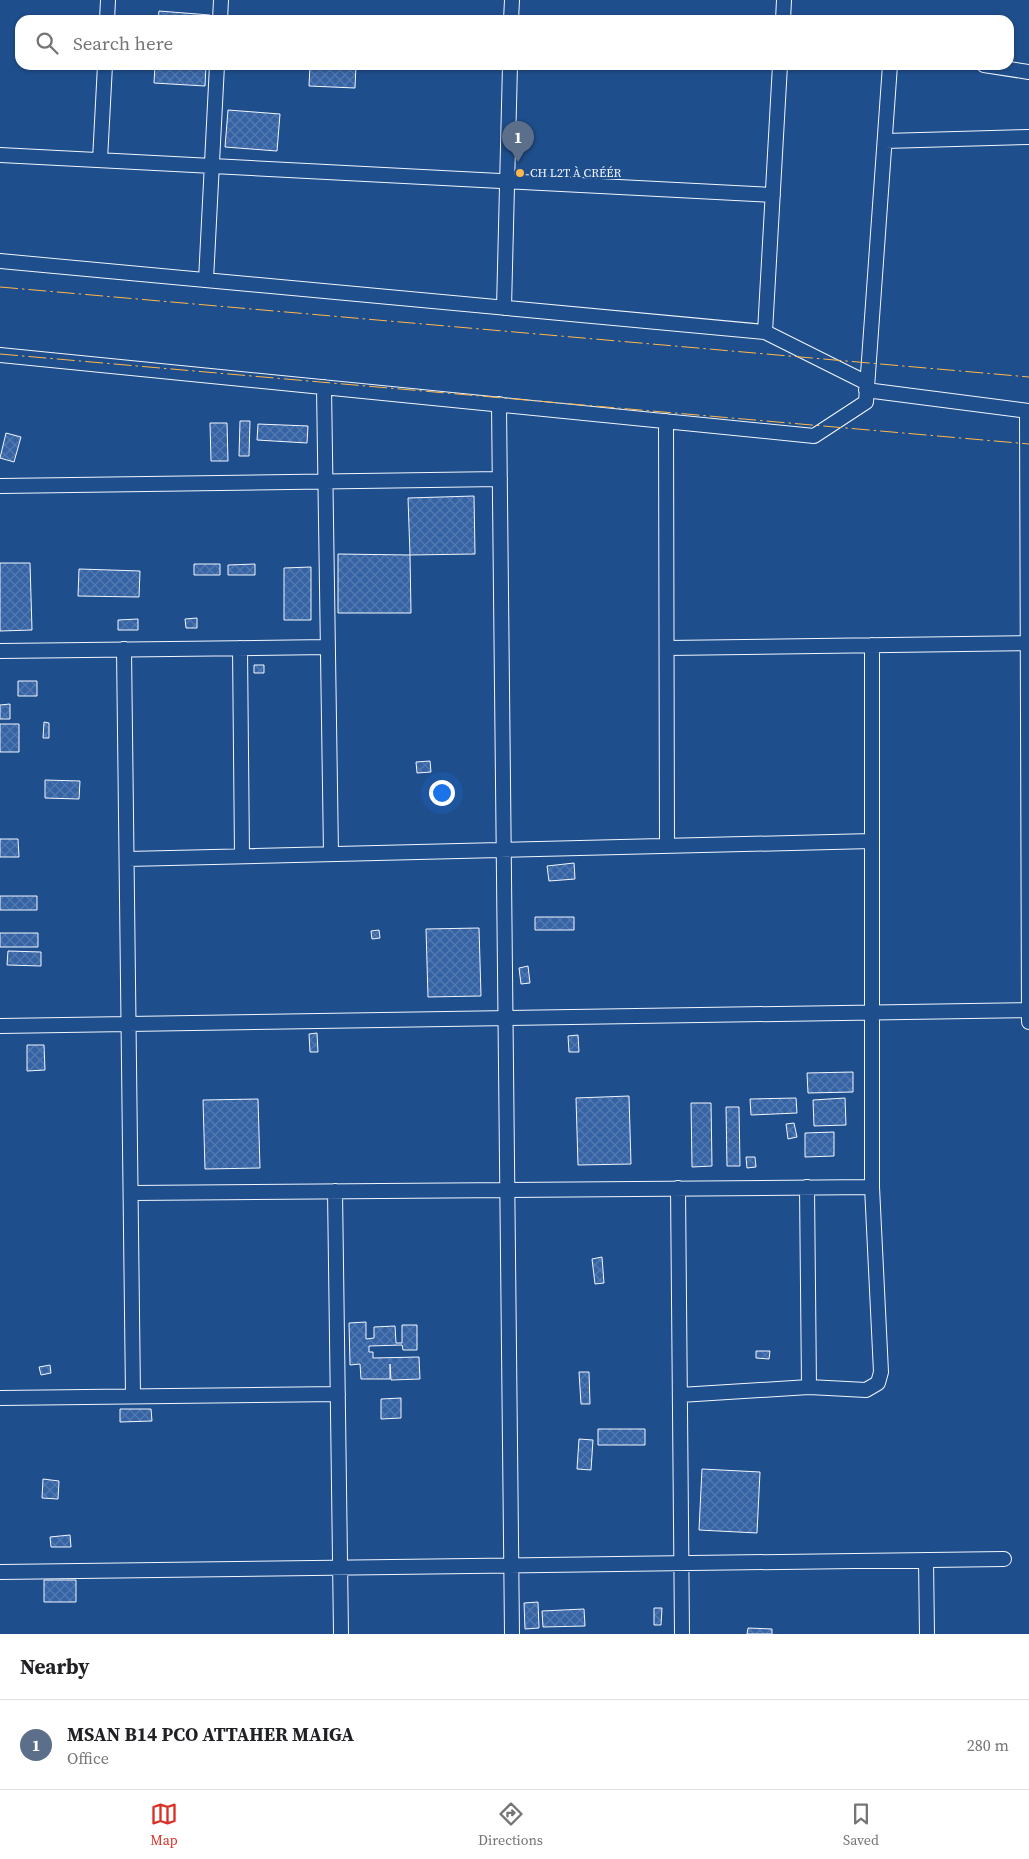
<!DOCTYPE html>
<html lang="en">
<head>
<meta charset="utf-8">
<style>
	:root { --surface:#fff; --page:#f2f2f2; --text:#202124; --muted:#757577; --line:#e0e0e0; --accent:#d93025 }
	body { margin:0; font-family:"Source Serif 4",serif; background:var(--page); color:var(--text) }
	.you { position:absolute; left:441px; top:792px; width:18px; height:18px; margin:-12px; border:4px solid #fff; border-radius:50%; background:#1a73e8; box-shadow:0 0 0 8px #1a73e833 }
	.badge { display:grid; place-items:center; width:32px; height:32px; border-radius:50%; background:var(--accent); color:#fff; font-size:16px; font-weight:700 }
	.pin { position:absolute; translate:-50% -41px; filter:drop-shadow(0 1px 2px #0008) }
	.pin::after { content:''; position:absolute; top:26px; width:18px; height:15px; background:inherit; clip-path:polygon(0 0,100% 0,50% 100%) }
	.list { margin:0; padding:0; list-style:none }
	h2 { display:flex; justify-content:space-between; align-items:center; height:65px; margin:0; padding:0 20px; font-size:21px }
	h2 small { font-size:16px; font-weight:400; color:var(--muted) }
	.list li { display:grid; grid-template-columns:32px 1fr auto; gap:15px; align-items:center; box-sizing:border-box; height:90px; padding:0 20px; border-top:1px solid var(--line) }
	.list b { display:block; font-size:19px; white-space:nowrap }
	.list p { margin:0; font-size:16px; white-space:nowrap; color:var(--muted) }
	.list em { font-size:16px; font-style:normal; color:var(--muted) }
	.icon { flex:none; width:28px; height:28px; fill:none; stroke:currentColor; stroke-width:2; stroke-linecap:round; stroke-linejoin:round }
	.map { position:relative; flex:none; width:1029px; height:1634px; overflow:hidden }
	.search { position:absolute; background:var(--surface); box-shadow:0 1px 4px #0004; left:15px; right:15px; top:15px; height:55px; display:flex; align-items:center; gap:12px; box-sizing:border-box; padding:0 18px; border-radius:15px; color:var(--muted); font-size:19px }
	.sheet { height:155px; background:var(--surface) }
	nav { display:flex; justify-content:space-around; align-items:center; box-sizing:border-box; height:70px; border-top:1px solid var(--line); background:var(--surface); font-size:14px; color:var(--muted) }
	nav a { display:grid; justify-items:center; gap:2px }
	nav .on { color:var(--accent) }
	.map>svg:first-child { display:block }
	.building { fill:url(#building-cross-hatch); stroke:#f2f6ff }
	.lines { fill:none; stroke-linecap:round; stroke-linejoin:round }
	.street-casing { stroke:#f2f6ff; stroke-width:16 }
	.street { stroke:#1f4e8c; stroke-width:14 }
	.power { stroke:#ffb74d; stroke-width:1; stroke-dasharray:18 4 2.5 4; stroke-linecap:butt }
	.poi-dot { fill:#ffb74d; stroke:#1f4e8c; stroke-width:2 }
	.labels { text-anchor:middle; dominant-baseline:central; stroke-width:4; stroke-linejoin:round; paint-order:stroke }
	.poi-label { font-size:12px; fill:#f2f6ff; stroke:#1f4e8c; text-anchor:start }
</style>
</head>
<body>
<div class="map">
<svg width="1029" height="1634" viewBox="0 0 1029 1634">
	<defs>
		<pattern id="building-cross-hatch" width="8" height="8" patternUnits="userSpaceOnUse" patternTransform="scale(1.25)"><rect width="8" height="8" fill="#3563a3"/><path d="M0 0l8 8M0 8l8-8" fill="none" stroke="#537ab1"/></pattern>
	</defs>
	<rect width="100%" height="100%" fill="#1f4e8c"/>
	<path class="building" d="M159,11L210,15L209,20H158Z
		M155,65H206L205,86L154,83Z
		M310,65H356L355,88L309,86Z
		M228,110L280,114L277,151L225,147Z
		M240,421H250L249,456H239Z
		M210,423H227L228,461H211Z
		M258,424L308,426L307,443L257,440Z
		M6,433L21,437L14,462L0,458Z
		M474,496L475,554L410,555L408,498Z
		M338,554L410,555L411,613H338Z
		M0,563H30L32,630L0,631Z
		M194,564H220V575H194Z
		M255,564V575H228V565Z
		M311,567V620H284V568Z
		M79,569L140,571L139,597L78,596Z
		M197,618V628H186L185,619Z
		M138,619V630H118V620Z
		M254,665H264V673H254Z
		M18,681H37V696H18Z
		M10,704V719H0V705Z
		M44,722L49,723V738H43Z
		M0,724H19V752H0Z
		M430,761L431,772L417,773L416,762Z
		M45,780L80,781L79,799L45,798Z
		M0,839H18L19,857H0Z
		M574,863L575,879L549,881L547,866Z
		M0,896H37V910H0Z
		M535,917H574V930H535Z
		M479,928L481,996L428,997L426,929Z
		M379,930L380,938L372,939L371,931Z
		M0,933H38V947H0Z
		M8,951L41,952V966L7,965Z
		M528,966L530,983L521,984L519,968Z
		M317,1033L318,1052H310L309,1034Z
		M578,1035L579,1052H569L568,1036Z
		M27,1045H44L45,1070L27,1071Z
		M853,1072V1092L808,1093L807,1073Z
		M629,1096L631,1164L578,1165L576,1098Z
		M796,1098L797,1113L751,1115L750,1099Z
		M845,1098L846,1125L814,1126L813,1100Z
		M258,1099L260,1168L205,1169L203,1100Z
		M691,1103H711L712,1166L692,1167Z
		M726,1107H739L740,1166H727Z
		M794,1123L797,1137L788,1139L786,1124Z
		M834,1132V1156L805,1157V1133Z
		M746,1157H755L756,1167L747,1168Z
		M602,1257L604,1283L595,1284L592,1259Z
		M366,1322V1339L374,1338V1327L395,1326L396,1343H402V1325H417V1350H403L402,1345L369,1346V1352H373V1358L419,1357L420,1379L391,1380L390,1364V1379H361L360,1364L350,1365L349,1323Z
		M756,1351H770L769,1359L756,1358Z
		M50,1365L51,1373L41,1375L39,1367Z
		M579,1372H589L590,1404H581Z
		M401,1398V1418L381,1419V1399Z
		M120,1409H151L152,1421L120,1422Z
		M598,1429H645V1445H598Z
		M579,1439L593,1440L591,1470L577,1469Z
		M702,1469L760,1472L757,1533L699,1530Z
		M43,1479L59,1481L58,1499L42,1498Z
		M70,1535L71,1547H51L50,1537Z
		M44,1580H76V1602H44Z
		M538,1602L539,1628L525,1629L524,1603Z
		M654,1608H662L661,1625H654Z
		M584,1609L585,1626L543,1627L542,1611Z
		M748,1628L772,1629V1634H747Z"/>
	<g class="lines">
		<g class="street-casing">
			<path id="street" d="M107,20L108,0
				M220,20L221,0
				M511,20L512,0
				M783,20L784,0
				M984,65L1029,72
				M885,141L1029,137
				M0,155L773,195
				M100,160L105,65
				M0,261L765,332L867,383
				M206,280L217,65
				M504,308L510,65
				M765,332L780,65
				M0,355L814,436L866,402L890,65
				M324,387L331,854
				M866,390L1029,411
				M499,404L512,1634
				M1027,411L1029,1022
				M666,421L667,846
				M0,486L500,479
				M240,648L242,856
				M667,648L1028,643
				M124,649L133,1396
				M0,651L328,647
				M127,859L872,841
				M0,1026L1029,1010
				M807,1187L809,1387
				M678,1188L682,1634
				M335,1191L341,1634
				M132,1193L872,1187
				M680,1395L809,1387L866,1390L878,1383L881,1372L872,1187V645
				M0,1398L338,1394
				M926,1560L927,1634
				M0,1572L1004,1559"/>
		</g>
		<use href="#street" class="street"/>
		<path class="power" d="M0,287L1029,377
			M0,354L1029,444"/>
	</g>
	<circle class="poi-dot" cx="520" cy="173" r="5"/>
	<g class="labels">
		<g class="poi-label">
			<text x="530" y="173">CH L2T À CRÉÉR</text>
		</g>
	</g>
</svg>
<div class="you"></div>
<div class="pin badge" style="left:518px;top:162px;background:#5c6f8a">1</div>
<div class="search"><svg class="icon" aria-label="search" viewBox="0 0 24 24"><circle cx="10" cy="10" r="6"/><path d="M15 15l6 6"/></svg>Search here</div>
</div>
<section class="sheet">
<h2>Nearby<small></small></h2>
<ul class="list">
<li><span class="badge" style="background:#5c6f8a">1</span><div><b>MSAN B14 PCO ATTAHER MAIGA</b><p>Office</p></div><em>280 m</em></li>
</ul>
</section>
<nav>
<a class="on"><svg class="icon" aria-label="map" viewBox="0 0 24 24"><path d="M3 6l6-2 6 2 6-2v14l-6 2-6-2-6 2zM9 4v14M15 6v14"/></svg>Map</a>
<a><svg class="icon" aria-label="directions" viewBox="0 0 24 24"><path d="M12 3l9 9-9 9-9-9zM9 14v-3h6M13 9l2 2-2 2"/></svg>Directions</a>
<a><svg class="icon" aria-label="saved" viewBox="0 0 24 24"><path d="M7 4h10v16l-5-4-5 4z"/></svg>Saved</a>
</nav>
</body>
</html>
